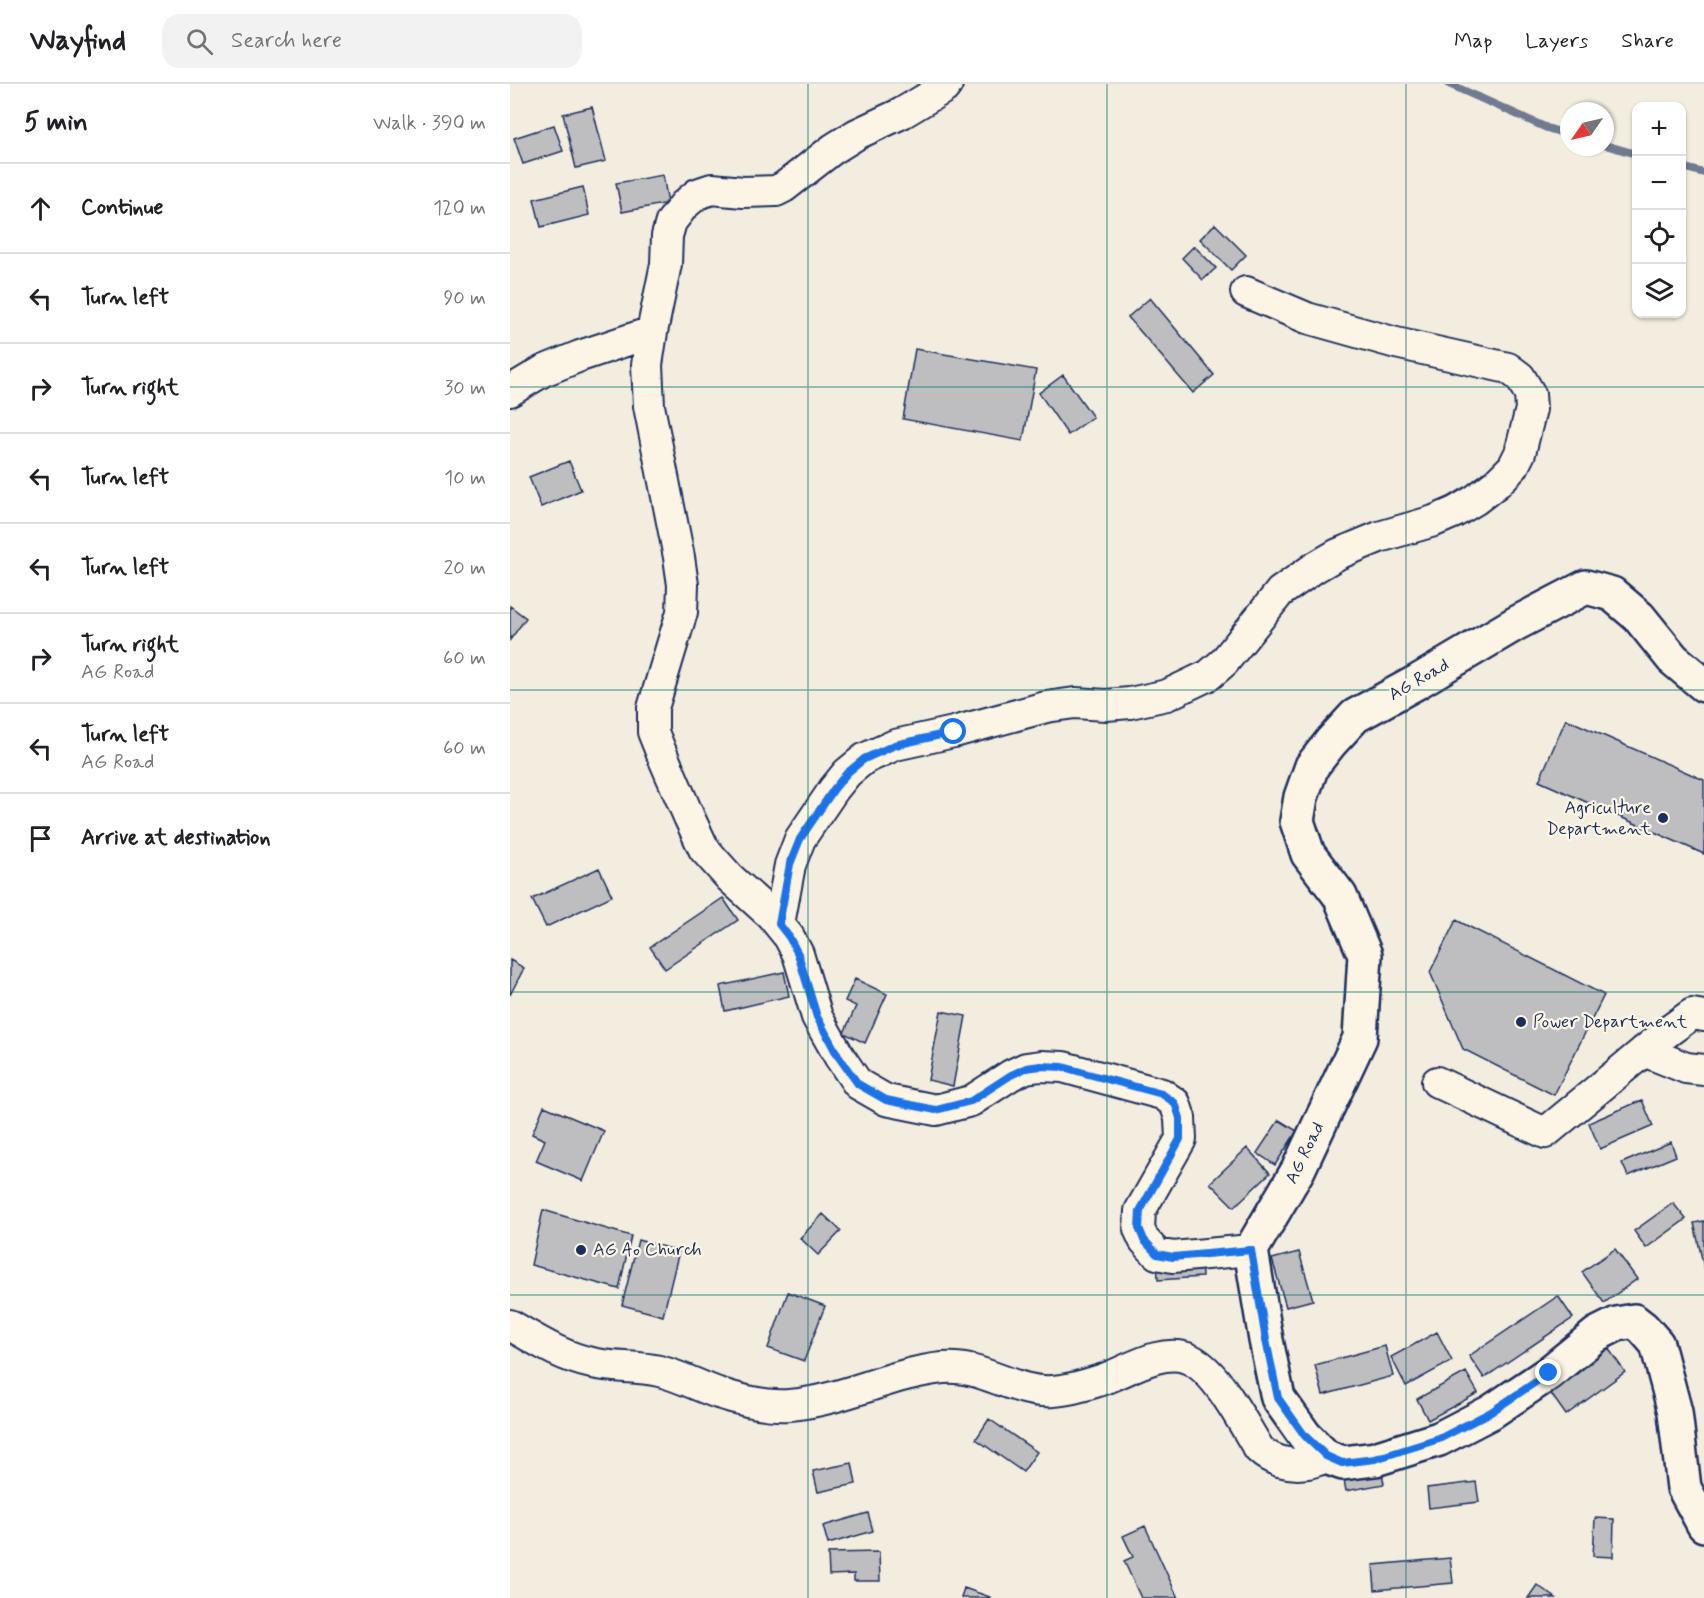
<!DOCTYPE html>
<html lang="en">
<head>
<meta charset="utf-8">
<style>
	:root { --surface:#fff; --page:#f2f2f2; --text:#202124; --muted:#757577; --line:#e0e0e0 }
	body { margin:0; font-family:Mynerve,sans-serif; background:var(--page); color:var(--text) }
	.controls { position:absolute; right:18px; top:18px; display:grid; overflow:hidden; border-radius:12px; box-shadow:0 2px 4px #0004 }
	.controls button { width:54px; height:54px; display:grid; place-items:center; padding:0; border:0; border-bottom:2px solid var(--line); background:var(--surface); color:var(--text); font:30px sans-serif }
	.compass { position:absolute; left:1050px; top:18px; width:54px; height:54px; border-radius:50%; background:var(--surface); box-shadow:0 2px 4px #0004; rotate:236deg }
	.stop { position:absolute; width:18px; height:18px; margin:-14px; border:4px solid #1a73e8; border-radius:50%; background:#fff }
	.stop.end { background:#1a73e8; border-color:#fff; box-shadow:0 2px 6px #0008 }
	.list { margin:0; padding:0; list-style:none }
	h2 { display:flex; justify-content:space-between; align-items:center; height:78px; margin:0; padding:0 24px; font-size:26px }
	h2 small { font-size:20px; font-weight:400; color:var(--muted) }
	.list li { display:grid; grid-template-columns:39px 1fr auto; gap:18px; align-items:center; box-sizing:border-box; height:90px; padding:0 24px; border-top:2px solid var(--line) }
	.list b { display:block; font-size:22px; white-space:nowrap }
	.list p { margin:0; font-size:20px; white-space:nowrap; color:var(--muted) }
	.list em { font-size:20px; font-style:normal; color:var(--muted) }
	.icon { flex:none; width:33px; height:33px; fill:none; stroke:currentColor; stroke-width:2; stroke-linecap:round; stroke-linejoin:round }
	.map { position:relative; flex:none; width:1194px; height:1514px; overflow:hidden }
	header { display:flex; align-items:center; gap:36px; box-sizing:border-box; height:84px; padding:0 30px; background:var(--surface); border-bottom:2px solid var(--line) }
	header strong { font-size:28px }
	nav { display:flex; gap:33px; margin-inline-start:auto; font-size:21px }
	.search { width:420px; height:54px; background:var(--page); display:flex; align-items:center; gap:15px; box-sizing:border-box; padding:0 21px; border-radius:18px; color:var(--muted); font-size:22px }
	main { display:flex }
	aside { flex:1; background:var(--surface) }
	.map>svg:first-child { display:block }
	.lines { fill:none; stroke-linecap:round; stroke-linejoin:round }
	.stream { stroke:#707a91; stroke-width:8 }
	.building { fill:#bebec0; stroke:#1b2f5e; stroke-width:1.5 }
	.minor-casing { stroke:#1b2f5e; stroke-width:34 }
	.major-casing { stroke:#1b2f5e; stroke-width:38 }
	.minor { stroke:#fcf5e5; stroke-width:30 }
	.major { stroke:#fcf5e5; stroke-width:33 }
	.route { stroke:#1a73e8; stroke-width:8 }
	.grid { fill:none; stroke:#0f766e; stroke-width:1.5; stroke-opacity:0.55 }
	.poi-dot { fill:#1b2f5e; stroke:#fcf5e5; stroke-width:2 }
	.labels { text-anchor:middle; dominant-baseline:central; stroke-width:4.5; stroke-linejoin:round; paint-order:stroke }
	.street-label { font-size:18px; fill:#1b2f5e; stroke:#fcf5e5 }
	.poi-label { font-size:18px; fill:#1b2f5e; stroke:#fcf5e5; text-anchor:start }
</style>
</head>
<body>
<header>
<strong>Wayfind</strong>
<div class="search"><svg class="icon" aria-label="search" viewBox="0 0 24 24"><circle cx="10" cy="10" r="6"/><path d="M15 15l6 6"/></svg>Search here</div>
<nav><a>Map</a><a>Layers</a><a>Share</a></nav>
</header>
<main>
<aside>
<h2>5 min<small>Walk · 390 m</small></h2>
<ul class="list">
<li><svg class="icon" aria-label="ahead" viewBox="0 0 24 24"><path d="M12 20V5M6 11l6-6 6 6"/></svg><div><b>Continue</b></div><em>120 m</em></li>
<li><svg class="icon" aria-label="left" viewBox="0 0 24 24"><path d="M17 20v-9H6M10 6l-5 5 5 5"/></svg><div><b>Turn left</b></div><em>90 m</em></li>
<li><svg class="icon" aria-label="right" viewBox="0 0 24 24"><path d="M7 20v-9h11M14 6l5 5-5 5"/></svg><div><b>Turn right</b></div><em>30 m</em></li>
<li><svg class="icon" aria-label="left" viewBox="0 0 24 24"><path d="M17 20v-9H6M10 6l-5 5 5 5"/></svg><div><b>Turn left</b></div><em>10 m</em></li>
<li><svg class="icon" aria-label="left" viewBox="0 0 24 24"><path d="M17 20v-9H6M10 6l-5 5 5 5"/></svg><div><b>Turn left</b></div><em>20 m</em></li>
<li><svg class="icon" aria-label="right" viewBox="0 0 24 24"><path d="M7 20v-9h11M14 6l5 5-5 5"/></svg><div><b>Turn right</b><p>AG Road</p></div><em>60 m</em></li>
<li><svg class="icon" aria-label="left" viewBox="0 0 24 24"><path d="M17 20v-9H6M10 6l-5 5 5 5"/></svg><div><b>Turn left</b><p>AG Road</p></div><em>60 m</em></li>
<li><svg class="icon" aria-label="arrive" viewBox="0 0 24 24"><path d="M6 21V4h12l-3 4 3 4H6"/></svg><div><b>Arrive at destination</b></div></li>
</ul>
</aside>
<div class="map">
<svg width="1194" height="1514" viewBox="0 0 1194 1514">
	<rect width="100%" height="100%" fill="#f3ede0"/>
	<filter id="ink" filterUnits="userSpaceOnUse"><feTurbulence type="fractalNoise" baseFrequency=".0167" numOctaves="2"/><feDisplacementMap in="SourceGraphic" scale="12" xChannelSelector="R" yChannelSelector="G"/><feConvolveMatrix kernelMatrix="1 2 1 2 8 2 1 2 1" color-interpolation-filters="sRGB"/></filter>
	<g filter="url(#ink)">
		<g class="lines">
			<path class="stream" d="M939,0L1037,44L1059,51
				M1095,61L1126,70
				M1172,83L1194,89"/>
		</g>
		<path class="building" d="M82,23L96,77L66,84L53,30Z
			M44,41L53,67L13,80L4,54Z
			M153,91L158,119L112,128L106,99Z
			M73,103L79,131L31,143L24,115Z
			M705,140L736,171L721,186L690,155Z
			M684,162L706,184L693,196L672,174Z
			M640,214L704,291L683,309L618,233Z
			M405,265L526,286L513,357L393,335Z
			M553,291L583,333L558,351L529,309Z
			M59,377L71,406L31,423L19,393Z
			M0,522L16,534L0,556Z
			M1056,635L1194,696V770L1029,697Z
			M89,784L102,812L36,843L22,815Z
			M213,814L228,836L155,885L140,863Z
			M946,836L1094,911L1044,1011L953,965L920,888Z
			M0,876L14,884L0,911Z
			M274,888L279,912L215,927L210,902Z
			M345,895L377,910L355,959L334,949L346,922L335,917Z
			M431,927L456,932L443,1002L418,996Z
			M1132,1016L1143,1042L1090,1065L1079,1039Z
			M34,1022L94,1047L73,1097L26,1077L35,1056L22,1050Z
			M769,1036L787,1047L765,1081L747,1069Z
			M1161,1058L1166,1072L1118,1092L1112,1079Z
			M737,1064L760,1089L724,1123L700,1099Z
			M1163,1119L1176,1135L1136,1164L1124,1147Z
			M33,1126L121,1152L109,1205L21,1181Z
			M313,1130L331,1147L308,1171L290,1154Z
			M1194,1137V1184L1184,1139Z
			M128,1156L169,1167L153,1232L112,1221Z
			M1105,1165L1127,1195L1094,1219L1072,1188Z
			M789,1168L803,1216L776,1223L762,1175Z
			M691,1173L692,1193L648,1196L647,1176Z
			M278,1208L315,1222L294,1277L258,1264Z
			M1048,1212L1063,1234L974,1294L959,1272Z
			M927,1248L942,1277L896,1302L881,1273Z
			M875,1262L883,1292L813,1311L805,1281Z
			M1098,1264L1115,1288L1056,1331L1039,1307Z
			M956,1288L968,1309L918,1336L907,1315Z
			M479,1335L527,1368L513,1388L466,1355Z
			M342,1379L346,1400L308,1408L303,1387Z
			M870,1379L874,1400L836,1407L832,1386Z
			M966,1398L969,1418L919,1424L917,1404Z
			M358,1429L363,1447L318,1460L313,1442Z
			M1085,1434L1104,1435L1103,1473L1083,1472Z
			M635,1442L668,1514H631L614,1477L623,1473L613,1452Z
			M369,1468L370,1497H344V1490L319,1491L318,1469Z
			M940,1474L943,1499L865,1506L863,1481Z
			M1027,1501L1046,1514H1018Z
			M454,1504L480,1513V1514H451Z"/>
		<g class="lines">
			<g class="minor-casing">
				<path id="minor" d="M437,0L434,4L392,29L347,50L323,65L274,103L266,107L233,108L202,105L187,110L174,121L161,138L157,152L156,180L142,248L137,281L139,322L169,473L173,501L172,528L143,624V648L151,668L179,733L194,765L220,794L262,832L279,853L288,870L307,933L329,972L348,1000L376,1016L426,1026L461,1017L501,991L516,984L531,982L553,983L652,1010L665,1019L670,1034L671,1055L630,1127L629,1145L634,1156L647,1170L663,1173L741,1166
					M0,307L33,287L70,272L142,248
					M269,840L280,781L290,755L324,705L337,689L354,675L385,661L444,648L536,623L565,619L596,621L620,619L657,611L699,591L714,578L770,508L804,484L828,470L869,453L924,437L945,428L965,416L987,399L1003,383L1010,369L1021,325L1020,310L1010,293L998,284L886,259L797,234L736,208
					M1134,967L1176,984L1194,986
					M927,998L1035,1049L1156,949L1182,930L1194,932
					M0,1241C26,1256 52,1273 82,1279C103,1284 127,1282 149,1287C170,1292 188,1302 208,1309C230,1316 256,1323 279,1321C332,1317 381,1289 433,1284C472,1280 504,1310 543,1307C559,1306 576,1301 591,1296C616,1288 650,1264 677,1274C706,1284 733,1340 749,1365C761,1377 780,1382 798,1379C804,1378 810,1375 816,1373"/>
			</g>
			<g class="major-casing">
				<path id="major" d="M1194,601L1163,575L1129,533L1102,510L1076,503L1005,540L907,598L845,632L821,658L802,682L791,713L787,737L798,770L830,812L855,871L850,954L788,1086L741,1166L756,1256L768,1314L795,1352L816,1373L833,1379L865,1375L929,1355L981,1328L1039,1289L1087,1250L1107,1240L1124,1237L1133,1244L1147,1260L1165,1328L1174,1404L1194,1441"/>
			</g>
			<use href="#minor" class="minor"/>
			<use href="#major" class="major"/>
		</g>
	</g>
	<g class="lines" filter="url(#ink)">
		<path class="route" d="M444,648L385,661L354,675L337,689L324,705L290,755L280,780L269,840L279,853L288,870L307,933L328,972L348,1000L376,1016L426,1026L461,1017L501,991L516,984L531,982L553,983L578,990L652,1010L665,1019L670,1034V1055L630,1127L629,1144L634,1156L647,1170L663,1173L741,1166L756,1256L768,1314L795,1352L816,1372L832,1379L865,1375L929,1355L981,1328L1039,1289"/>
	</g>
	<path class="grid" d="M298,0V1514M597,0V1514M896,0V1514M0,303H1194M0,606H1194M0,908H1194M0,1211H1194"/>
	<g class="poi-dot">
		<circle cx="1153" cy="734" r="6"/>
		<circle cx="1011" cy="938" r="6"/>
		<circle cx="71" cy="1166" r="6"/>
	</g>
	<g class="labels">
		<g class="street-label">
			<text transform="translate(909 596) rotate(-30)">AG Road</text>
			<text transform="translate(795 1069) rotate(-64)">AG Road</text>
		</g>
		<g class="poi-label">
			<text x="1141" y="724" text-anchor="end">Agriculture<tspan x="1141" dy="21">Department</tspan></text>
			<text x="1023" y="938">Power Department</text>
			<text x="83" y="1166">AG Ao Church</text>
		</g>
	</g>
</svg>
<div class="controls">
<button>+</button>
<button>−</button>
<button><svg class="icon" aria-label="locate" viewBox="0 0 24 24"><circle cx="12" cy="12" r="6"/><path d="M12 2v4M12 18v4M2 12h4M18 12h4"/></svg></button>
<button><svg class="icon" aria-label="layers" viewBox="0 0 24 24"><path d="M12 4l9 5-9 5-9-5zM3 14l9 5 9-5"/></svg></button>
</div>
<svg class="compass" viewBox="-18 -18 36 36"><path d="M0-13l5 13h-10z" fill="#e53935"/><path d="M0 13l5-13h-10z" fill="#757577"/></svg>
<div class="stop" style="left:444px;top:648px"></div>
<div class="stop end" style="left:1039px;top:1289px"></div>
</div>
</main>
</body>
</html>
